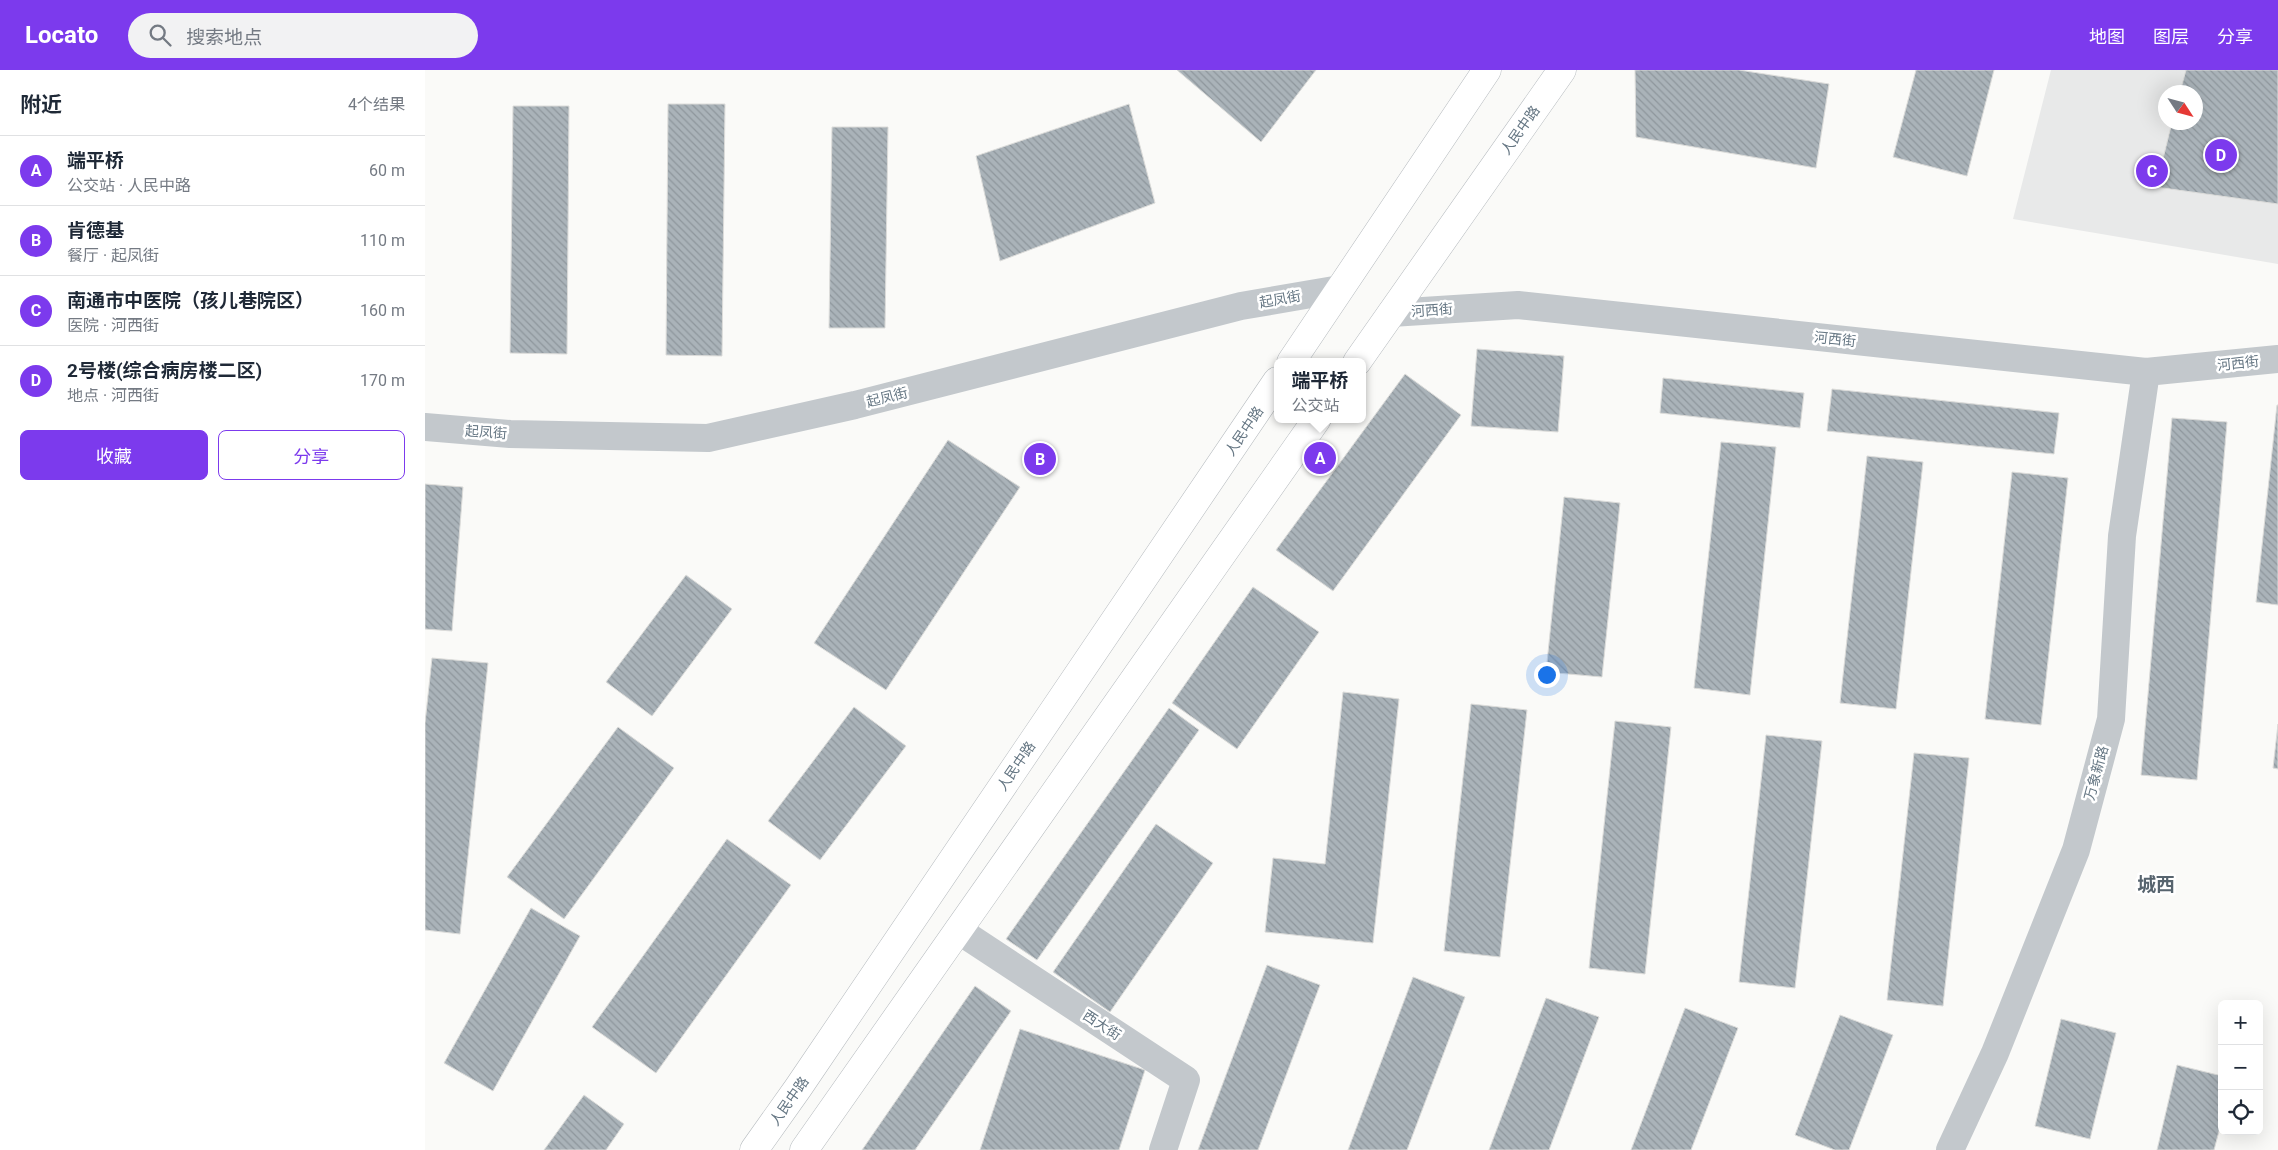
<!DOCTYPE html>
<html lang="zh">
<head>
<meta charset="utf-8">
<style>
	:root { --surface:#fff; --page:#f2f2f3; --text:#1f2937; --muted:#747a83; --line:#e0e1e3; --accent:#7c3aed }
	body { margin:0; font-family:Roboto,"Noto Sans SC",sans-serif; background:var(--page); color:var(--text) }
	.controls { position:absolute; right:15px; bottom:15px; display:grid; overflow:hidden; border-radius:8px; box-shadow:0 5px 20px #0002 }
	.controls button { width:45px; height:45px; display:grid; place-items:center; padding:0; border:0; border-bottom:1px solid var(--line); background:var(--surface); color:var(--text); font:25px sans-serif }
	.compass { position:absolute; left:1733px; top:15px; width:45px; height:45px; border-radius:50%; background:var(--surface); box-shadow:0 5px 20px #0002; rotate:126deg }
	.you { position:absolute; left:1121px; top:604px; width:18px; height:18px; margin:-12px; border:4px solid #fff; border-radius:50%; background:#1a73e8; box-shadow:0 0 0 8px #1a73e833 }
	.badge { display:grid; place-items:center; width:32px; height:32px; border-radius:50%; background:var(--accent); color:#fff; font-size:16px; font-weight:700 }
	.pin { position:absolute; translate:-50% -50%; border:2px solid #fff; box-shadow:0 1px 5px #0006 }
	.popup { position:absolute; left:849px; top:288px; width:92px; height:65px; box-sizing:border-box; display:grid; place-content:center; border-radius:8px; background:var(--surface); filter:drop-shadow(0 1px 4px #0005); font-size:16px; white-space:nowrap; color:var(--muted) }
	.popup b { font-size:19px; color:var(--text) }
	.popup::after { content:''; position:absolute; left:50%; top:100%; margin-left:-10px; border:10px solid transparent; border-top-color:var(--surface) }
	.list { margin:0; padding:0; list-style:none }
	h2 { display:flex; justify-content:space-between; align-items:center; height:65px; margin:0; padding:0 20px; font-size:21px }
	h2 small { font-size:16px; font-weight:400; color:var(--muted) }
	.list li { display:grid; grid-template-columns:32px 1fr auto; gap:15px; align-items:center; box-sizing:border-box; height:70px; padding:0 20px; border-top:1px solid var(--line) }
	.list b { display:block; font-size:19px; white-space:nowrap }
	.list p { margin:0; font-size:16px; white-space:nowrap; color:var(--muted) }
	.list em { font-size:16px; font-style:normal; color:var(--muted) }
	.actions { display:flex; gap:10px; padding:15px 20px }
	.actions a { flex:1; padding:11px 0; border:1px solid var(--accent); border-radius:8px; text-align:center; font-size:18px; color:var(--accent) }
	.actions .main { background:var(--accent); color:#fff }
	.icon { flex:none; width:28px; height:28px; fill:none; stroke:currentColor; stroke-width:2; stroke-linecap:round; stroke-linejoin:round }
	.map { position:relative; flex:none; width:1853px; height:1080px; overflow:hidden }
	header { display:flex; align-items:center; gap:30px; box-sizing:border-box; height:70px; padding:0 25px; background:var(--accent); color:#fff }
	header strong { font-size:24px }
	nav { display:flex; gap:28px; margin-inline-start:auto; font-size:18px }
	.search { width:350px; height:45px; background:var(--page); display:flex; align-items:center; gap:12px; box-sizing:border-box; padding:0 18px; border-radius:28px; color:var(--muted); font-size:19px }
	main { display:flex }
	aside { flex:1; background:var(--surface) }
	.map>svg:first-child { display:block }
	.built { fill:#e8e9e9; fill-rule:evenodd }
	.building { fill:url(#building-back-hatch); stroke:#dcdcda }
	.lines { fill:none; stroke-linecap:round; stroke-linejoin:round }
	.primary-casing { stroke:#b5babe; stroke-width:29 }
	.street { stroke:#c3c8cc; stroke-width:28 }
	.primary { stroke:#fff; stroke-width:28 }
	.labels { text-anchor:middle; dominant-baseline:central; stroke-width:5; stroke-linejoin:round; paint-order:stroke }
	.street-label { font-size:14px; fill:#657683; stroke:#fff }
	.district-label { font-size:19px; font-weight:bold; fill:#57646e; stroke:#fff }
</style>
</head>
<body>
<header>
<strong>Locato</strong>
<div class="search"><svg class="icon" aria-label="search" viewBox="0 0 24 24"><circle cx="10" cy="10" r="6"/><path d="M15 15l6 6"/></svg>搜索地点</div>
<nav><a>地图</a><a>图层</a><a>分享</a></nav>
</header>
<main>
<aside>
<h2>附近<small>4个结果</small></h2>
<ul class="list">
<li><span class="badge">A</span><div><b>端平桥</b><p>公交站 · 人民中路</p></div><em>60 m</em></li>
<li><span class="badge">B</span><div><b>肯德基</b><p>餐厅 · 起凤街</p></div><em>110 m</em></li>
<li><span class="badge">C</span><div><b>南通市中医院（孩儿巷院区）</b><p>医院 · 河西街</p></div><em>160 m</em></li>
<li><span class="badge">D</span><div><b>2号楼(综合病房楼二区)</b><p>地点 · 河西街</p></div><em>170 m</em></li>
</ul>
<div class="actions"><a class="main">收藏</a><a>分享</a></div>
</aside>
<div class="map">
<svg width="1853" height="1080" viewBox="0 0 1853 1080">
	<defs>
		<pattern id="building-back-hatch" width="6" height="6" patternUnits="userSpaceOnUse" patternTransform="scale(1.25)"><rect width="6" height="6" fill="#aab3b9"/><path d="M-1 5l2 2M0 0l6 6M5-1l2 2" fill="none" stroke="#8e969c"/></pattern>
	</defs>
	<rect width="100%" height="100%" fill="#fafaf8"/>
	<path class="built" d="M1626,0H1853V194L1588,149ZM1740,22H1770V52H1740Z"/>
	<path class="building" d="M752,0H891L836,72Z
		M1210,0H1314L1404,14L1391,98L1211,67Z
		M1491,0H1569L1542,106L1468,87Z
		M1761,0H1853V134L1731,117L1747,52H1770V22H1755Z
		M243,34H300L297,286L241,285Z
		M704,34L730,133L575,191L551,86Z
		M88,36H144L142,284L85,283Z
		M407,57H463L460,258H404Z
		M1052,279L1139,286L1133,362L1046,356Z
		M980,304L1036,345L908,521L851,480Z
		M1238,308L1379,323L1375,358L1235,343Z
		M1407,319L1634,343L1629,384L1402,361Z
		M1852,335H1853V535L1831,532Z
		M1747,348L1802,352L1772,710L1716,705Z
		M523,370L595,417L461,620L389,573Z
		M1296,372L1351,377L1325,625L1269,618Z
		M1442,386L1498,392L1471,639L1415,633Z
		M1587,402L1643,408L1616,655L1560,649Z
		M0,414L38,417L27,561L0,559Z
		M1139,427L1195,433L1177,607L1121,602Z
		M261,505L307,539L227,646L181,612Z
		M828,517L894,562L812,679L747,633Z
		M7,588L63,593L35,864L0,860V653Z
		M918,622L974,629L948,873L840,862L848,788L900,794Z
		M1046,634L1102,640L1075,887L1019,881Z
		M429,637L481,676L395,790L343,751Z
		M744,638L774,660L612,890L581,869Z
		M1190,651L1246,657L1220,904L1164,898Z
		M1853,654V699L1848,698Z
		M193,657L249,698L139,849L82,807Z
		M1341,665L1397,671L1370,918L1314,912Z
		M1489,683L1544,688L1518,936L1462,930Z
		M731,754L788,793L685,942L628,902Z
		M302,769L366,815L231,1003L167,957Z
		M106,838L155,866L68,1021L19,993Z
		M842,895L895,915L833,1080H773Z
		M988,907L1040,927L982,1080H923Z
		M550,916L586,941L490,1080H437Z
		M1121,928L1174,947L1124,1080H1064Z
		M1260,938L1313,958L1266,1080H1206Z
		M1415,945L1468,965L1424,1080H1410L1370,1065Z
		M1636,949L1691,963L1665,1069L1610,1056Z
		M595,959L720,1000L694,1080H555Z
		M1752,995L1797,1006V1050L1789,1080H1732Z
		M159,1025L199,1054L181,1080H119Z"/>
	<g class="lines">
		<g class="primary-casing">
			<path id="primary" d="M866,292L1062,0
				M932,292L1137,0
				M329,1080L373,1018L852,311
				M379,1080L892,349"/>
		</g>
		<path class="street" d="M966,243L1093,235L1721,302L1853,289
			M0,357L85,364L283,368L430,335L816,236L915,219
			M533,860L761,1010L738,1080
			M1525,1080L1570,983L1651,780L1686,649L1697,466L1721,302"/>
		<use href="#primary" class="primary"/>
	</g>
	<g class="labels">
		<g class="street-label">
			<text transform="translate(1095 60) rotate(-55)">人民中路</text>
			<text transform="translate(855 229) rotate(-10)">起凤街</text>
			<text transform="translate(1007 240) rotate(-4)">河西街</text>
			<text transform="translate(1410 269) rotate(6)">河西街</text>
			<text transform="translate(1813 293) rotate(-6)">河西街</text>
			<text transform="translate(462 327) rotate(-14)">起凤街</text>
			<text transform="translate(819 361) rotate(-56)">人民中路</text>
			<text transform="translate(61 362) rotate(4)">起凤街</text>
			<text transform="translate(591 696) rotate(-56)">人民中路</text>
			<text transform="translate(1671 703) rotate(-75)">万象新路</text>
			<text transform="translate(677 955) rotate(33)">西大街</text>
			<text transform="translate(364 1031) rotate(-55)">人民中路</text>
		</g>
		<g class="district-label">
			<text x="1731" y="814">城西</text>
		</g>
	</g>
</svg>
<div class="controls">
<button>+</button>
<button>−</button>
<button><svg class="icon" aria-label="locate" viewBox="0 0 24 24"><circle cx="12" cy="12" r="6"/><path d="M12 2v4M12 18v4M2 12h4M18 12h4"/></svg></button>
</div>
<svg class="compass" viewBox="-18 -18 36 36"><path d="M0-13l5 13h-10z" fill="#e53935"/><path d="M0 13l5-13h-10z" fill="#747a83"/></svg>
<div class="you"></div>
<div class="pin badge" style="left:895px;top:388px">A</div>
<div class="popup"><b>端平桥</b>公交站</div>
<div class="pin badge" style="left:615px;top:389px">B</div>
<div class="pin badge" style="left:1727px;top:101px">C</div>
<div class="pin badge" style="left:1796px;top:85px">D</div>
</div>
</main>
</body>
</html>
